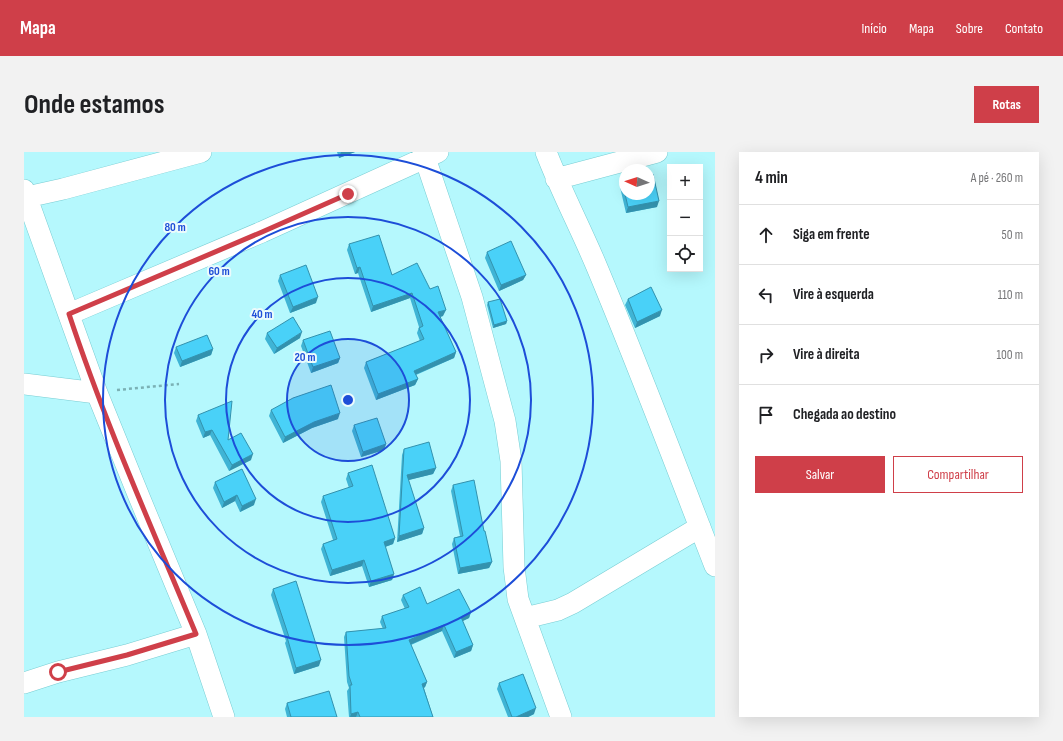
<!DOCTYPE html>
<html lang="pt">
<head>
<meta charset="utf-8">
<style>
	:root { --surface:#fff; --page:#f2f2f2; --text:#202124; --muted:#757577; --line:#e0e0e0; --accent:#cf3f49 }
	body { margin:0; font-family:"Sofia Sans Condensed",sans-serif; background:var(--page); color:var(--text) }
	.controls { position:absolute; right:12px; top:12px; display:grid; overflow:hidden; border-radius:0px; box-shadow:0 4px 16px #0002 }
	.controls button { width:36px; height:36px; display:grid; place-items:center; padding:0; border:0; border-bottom:1px solid var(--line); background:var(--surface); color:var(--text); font:20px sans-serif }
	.compass { position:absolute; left:595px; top:12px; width:36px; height:36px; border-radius:50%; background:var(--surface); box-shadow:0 4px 16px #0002; rotate:273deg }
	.stop { position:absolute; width:12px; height:12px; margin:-9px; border:3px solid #cf3f49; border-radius:50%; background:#fff }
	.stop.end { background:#cf3f49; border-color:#fff; box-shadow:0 1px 4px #0008 }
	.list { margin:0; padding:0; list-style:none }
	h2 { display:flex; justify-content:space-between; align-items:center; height:52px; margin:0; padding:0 16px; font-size:17px }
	h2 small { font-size:13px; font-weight:400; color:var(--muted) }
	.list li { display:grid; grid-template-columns:26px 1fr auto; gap:12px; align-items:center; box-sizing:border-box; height:60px; padding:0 16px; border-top:1px solid var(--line) }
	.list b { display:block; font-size:15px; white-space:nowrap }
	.list em { font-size:13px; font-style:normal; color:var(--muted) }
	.actions { display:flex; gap:8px; padding:12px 16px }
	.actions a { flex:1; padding:9px 0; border:1px solid var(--accent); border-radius:0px; text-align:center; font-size:14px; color:var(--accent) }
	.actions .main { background:var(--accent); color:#fff }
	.icon { flex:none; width:22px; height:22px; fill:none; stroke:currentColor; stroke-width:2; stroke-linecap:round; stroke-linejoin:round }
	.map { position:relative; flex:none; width:691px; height:565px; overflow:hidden; border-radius:0px }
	header { display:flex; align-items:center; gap:24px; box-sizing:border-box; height:56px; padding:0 20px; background:var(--accent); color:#fff }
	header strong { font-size:19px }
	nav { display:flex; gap:22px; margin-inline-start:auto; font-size:14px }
	.intro { display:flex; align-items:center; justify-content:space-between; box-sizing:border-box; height:96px; padding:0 24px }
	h1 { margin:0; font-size:28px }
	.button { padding:10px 18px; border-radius:0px; background:var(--accent); color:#fff; font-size:14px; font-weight:700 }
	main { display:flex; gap:24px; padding:0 24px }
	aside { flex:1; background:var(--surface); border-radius:0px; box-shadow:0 4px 16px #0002 }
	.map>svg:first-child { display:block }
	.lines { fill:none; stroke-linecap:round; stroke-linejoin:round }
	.minor-casing { stroke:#78cdd3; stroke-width:22 }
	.path { stroke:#7bb1b5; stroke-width:2.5; stroke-dasharray:3 3; stroke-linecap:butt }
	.minor { stroke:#fff; stroke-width:21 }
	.wall { fill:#3fb4d5 }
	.shaded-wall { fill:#3392ae }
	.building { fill:#49d1f8; stroke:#3392ae }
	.route { stroke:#cf3f49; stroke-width:5 }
	.ring { fill:none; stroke:#1d4ed8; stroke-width:2 }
	.centre { fill:#1d4ed8; stroke:#ebfbfc; stroke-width:2 }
	.ring-label { font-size:12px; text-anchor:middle; font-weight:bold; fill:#1d4ed8; stroke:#ebfbfc; stroke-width:4; stroke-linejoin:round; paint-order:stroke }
</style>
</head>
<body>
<header>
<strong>Mapa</strong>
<nav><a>Início</a><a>Mapa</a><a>Sobre</a><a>Contato</a></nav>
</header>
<div class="intro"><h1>Onde estamos</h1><a class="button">Rotas</a></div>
<main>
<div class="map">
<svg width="691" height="565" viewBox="0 0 691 565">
	<rect width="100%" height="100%" fill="#b5f8fd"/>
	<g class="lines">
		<g class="minor-casing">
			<path id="minor" d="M399,0L448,145L481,269L487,309L490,415L494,447L537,565
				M522,0C537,39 556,75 572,113C614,213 652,314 691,414
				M532,27L633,0
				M0,38L73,241L116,347L172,482L200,565
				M3,45L39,37L177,0
				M45,162L238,80L414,0
				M0,232L73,241
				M501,466L534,458L549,451L676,375
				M0,531L34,520L103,503L172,482"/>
		</g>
		<path class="path" d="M93,238L155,232"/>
		<use href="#minor" class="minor"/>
	</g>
	<path class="wall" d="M313,0H331L315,6Z
		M601,28V42H625L633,55L602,61L596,35L599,29Z
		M325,92L368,123L406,137L419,164L416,165L432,200L430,206L392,223L394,227L391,233L352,248L340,216L342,210L396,189L393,181L395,175L386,146L347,160L334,121L331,122L323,98Z
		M463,100L502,123L499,128L475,139L461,106Z
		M256,123L292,151L266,161L254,129Z
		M604,147L636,164L611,176L601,153Z
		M464,150L483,169L482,172L469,176L463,153Z
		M243,181L276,186L250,202L241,187Z
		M279,188L316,206L314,211L287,221L277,194Z
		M152,195L189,197L187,203L156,215L150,201Z
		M247,258L314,267L288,276L259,291L245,264Z
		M174,263L204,288L227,308L205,319L186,283L179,286L172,269Z
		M330,273L362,292L360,298L337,305L328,279Z
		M380,297L412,316L409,322L384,328L400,376L398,382L373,390L378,303Z
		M324,321L371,386L369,392L361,395L370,422L368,428L345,435L338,414L306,424L297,397L299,392L309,388L297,350L299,344L325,336L322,327Z
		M191,330L230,353L216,360L211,349L198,356L189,336Z
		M429,333L460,379L468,410L465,416L434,422L428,392L430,386L436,384L427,339Z
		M249,437L295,514L270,522L261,491L262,489L247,443Z
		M379,443L403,452L447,460L445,466L438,469L449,493L447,499L430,506L418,479L387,493L403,530L401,535L400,536L409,565H325L323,539L325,536L323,530L320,485L322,480L359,477L356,470L358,464L381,457L377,448Z
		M475,531L510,562L504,565H484L473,537Z
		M263,551L313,565H263L261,557Z"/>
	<path class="shaded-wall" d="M317,0H331L315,6Z
		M635,49L633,55L602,61L604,55Z
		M336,115L334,121L331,122L333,116Z
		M502,123L499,128L475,139L477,133Z
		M388,141L386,146L347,160L349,154Z
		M294,145L292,151L266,161L269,155Z
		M422,158L419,164L412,166L414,160Z
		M638,158L636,164L611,176L613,170Z
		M483,169L482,172L469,176L470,173Z
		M278,180L276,186L250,202L253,196Z
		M189,197L187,203L156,215L158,209Z
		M432,200L430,206L388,224L390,219Z
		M316,206L314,211L287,221L289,215Z
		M394,227L391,233L352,248L354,242Z
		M316,261L314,267L288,276L259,291L261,285L290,270Z
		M188,278L186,283L179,286L181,280Z
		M362,292L360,298L337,305L339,300Z
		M229,302L227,308L205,319L208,313Z
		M412,316L409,322L381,329L383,323Z
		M213,343L211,349L198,356L200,350Z
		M232,347L230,353L216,360L218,354Z
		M400,376L398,382L373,390L375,384Z
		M371,386L369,392L358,396L360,390Z
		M340,408L338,414L306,424L308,418Z
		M468,410L465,416L434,422L436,416Z
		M370,422L368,428L345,435L347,429Z
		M447,460L445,466L435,471L437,465Z
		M420,473L418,479L383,494L385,488Z
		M449,493L447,499L430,506L432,500Z
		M297,508L295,514L270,522L272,516Z
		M403,530L401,535L396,538L398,532Z
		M512,556L510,562L504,565H492Z
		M334,560L332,565H326L327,562Z"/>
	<path class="building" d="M629,22L635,49L604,55L601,42H625V23Z
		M601,28V40L599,29Z
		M355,83L368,123L393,111L406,137L414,134L422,158L414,160L432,200L390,219L394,227L354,242L342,210L400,187L395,176L399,174L388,141L349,154L336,115L333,116L325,92Z
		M487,89L502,123L477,133L463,100Z
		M282,113L294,145L269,155L256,123Z
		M627,135L638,158L613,170L604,147Z
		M476,147L483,169L470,173L464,150Z
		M269,165L278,180L253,196L243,181Z
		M306,179L316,206L289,215L279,188Z
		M183,183L189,197L158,209L152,195Z
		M307,233L316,261L290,270L261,285L247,258L269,246Z
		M208,249L204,288L217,281L229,302L208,313L188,278L181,280L174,263Z
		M353,266L362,292L339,300L330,273Z
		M405,290L412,316L383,323L400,376L375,384L380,297Z
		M348,313L371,386L360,390L370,422L347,429L340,408L308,418L299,392L313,387L299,344L329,334L324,321Z
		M218,317L232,347L218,354L213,343L200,350L191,330Z
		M450,328L460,379H461L468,410L436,416L430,386L439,384L429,333Z
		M272,429L297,508L272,516L263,485H265L249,437Z
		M396,435L403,452L435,437L447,460L437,465L449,493L432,500L420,473L385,488L403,530L398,532L409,565H336L334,560L327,562L326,533H328L325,524L322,480L362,476L358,464L385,455L379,443Z
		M499,522L512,556L492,565H488L475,531Z
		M305,539L313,565H267L263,551Z"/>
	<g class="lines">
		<path class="route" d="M34,520L103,503L172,482C128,376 81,271 45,162L238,80L324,42"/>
	</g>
	<circle cx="324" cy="248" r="61" fill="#1d4ed8" fill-opacity=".12"/>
	<g class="ring">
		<circle cx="324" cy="248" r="61"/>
		<circle cx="324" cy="248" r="122"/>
		<circle cx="324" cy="248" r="183"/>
		<circle cx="324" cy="248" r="245"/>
	</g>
	<circle cx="324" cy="248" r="6" class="centre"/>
	<g class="ring-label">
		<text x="151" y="79">80 m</text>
		<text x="195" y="123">60 m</text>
		<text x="238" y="166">40 m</text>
		<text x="281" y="209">20 m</text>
	</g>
</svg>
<div class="controls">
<button>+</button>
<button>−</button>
<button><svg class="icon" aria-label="locate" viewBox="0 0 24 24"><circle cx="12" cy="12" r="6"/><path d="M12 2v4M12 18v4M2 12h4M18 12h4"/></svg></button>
</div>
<svg class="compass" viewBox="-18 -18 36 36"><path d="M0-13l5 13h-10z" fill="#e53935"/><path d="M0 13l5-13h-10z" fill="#757577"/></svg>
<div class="stop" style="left:34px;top:520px"></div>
<div class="stop end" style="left:324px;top:42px"></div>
</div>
<aside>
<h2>4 min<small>A pé · 260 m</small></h2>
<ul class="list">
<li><svg class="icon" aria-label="ahead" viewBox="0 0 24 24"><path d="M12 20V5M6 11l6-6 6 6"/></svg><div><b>Siga em frente</b></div><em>50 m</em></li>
<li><svg class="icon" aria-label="left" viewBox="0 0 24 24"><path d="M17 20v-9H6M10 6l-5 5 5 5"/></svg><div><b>Vire à esquerda</b></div><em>110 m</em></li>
<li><svg class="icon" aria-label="right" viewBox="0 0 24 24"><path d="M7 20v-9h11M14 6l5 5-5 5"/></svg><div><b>Vire à direita</b></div><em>100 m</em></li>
<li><svg class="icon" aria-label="arrive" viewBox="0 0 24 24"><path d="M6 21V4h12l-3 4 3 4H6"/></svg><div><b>Chegada ao destino</b></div></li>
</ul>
<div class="actions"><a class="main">Salvar</a><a>Compartilhar</a></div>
</aside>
</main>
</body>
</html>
